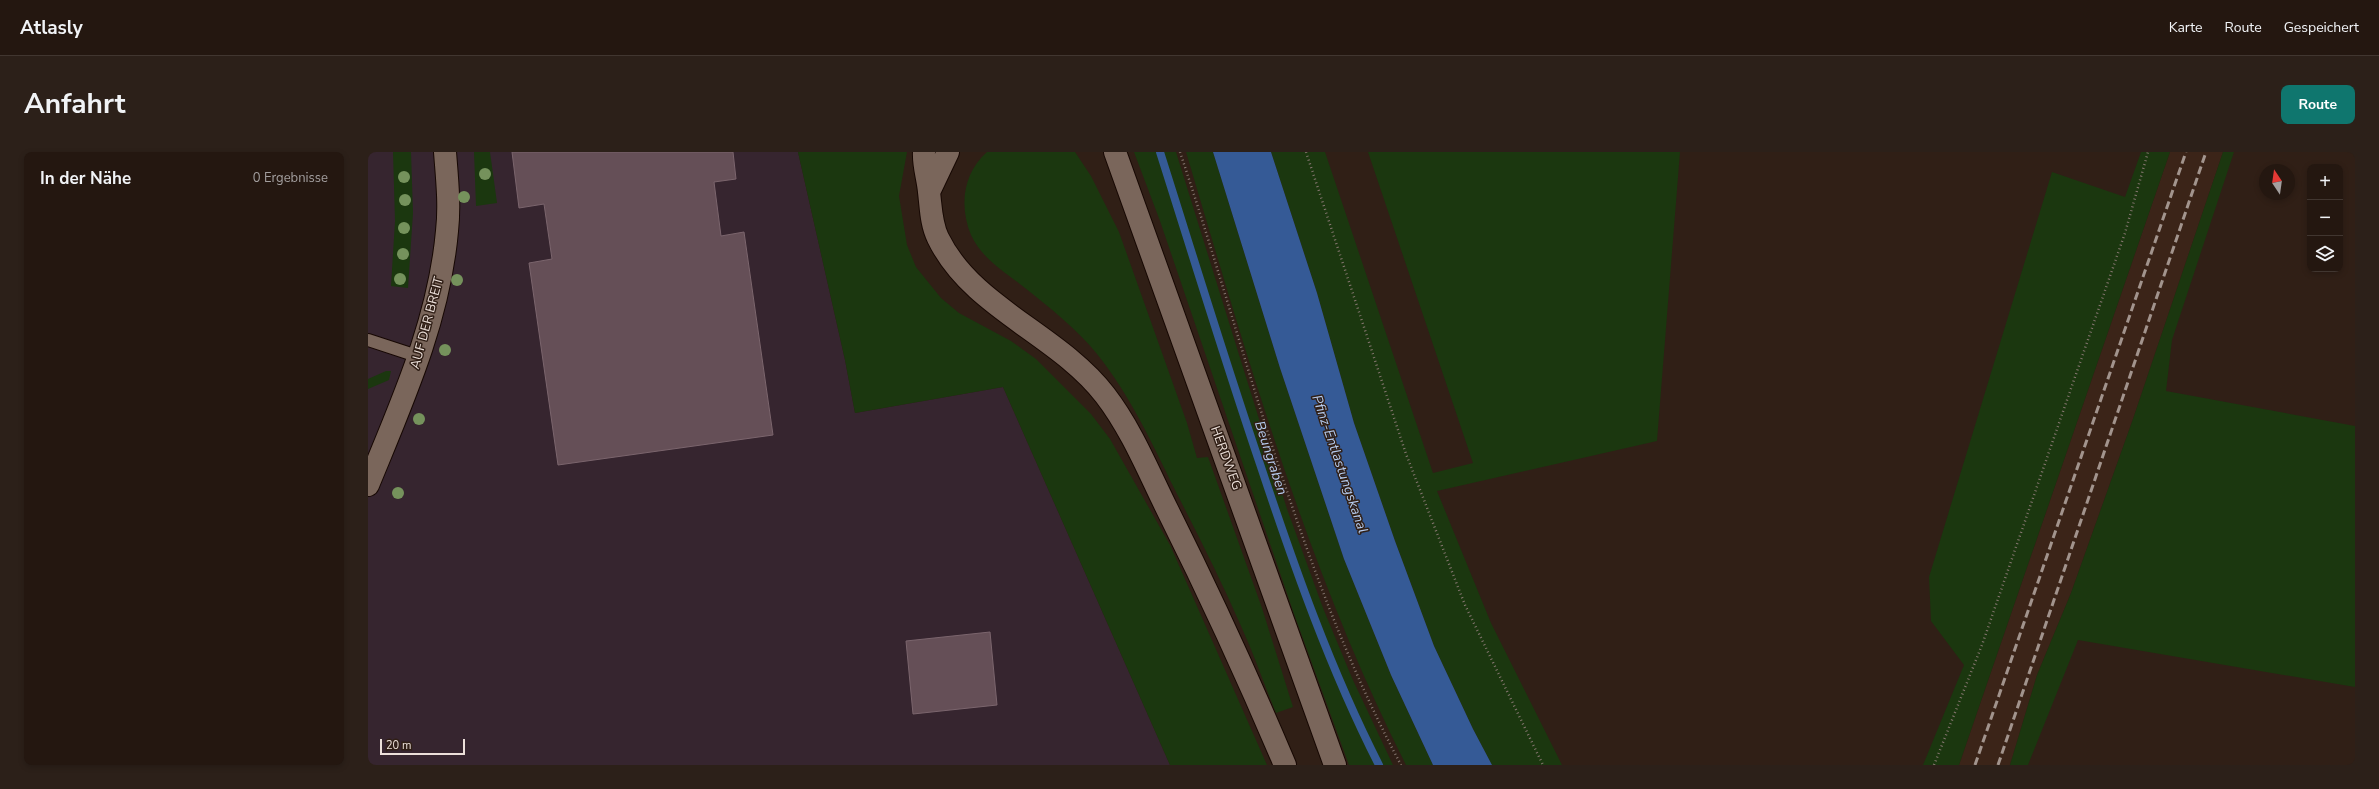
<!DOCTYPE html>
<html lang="de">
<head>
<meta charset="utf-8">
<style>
	:root { --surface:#241710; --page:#2c2019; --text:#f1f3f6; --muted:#a39f9f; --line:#413630; --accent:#0f766e }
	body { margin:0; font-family:"Nunito Sans",sans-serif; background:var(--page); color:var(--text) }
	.controls { position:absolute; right:12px; top:12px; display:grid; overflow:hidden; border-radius:8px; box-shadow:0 2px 6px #0003 }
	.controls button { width:36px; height:36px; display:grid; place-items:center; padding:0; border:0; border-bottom:1px solid var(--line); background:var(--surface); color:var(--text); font:20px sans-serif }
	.compass { position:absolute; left:1891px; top:12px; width:36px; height:36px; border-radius:50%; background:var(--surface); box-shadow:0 2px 6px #0003; rotate:347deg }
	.scale { position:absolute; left:12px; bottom:10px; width:85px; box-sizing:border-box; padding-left:4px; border:2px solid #ece0da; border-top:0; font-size:11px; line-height:14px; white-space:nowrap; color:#ece0da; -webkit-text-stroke:3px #301f16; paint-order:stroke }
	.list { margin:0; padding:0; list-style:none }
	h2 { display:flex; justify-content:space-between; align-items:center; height:52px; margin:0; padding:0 16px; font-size:17px }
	h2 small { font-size:13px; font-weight:400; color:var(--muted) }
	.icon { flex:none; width:22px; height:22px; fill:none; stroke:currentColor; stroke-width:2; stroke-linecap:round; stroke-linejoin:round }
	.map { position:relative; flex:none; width:1987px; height:613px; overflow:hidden; border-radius:8px }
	header { display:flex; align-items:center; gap:24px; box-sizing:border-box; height:56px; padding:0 20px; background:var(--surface); border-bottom:1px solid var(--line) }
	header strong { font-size:19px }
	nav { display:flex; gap:22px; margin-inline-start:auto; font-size:14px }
	.intro { display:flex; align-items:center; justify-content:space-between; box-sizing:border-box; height:96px; padding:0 24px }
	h1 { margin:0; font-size:28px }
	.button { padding:10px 18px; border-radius:8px; background:var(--accent); color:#fff; font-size:14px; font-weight:700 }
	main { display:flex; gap:24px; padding:0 24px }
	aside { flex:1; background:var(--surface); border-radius:8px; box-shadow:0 2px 6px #0003 }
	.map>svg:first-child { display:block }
	.built { fill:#3b2418 }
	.industrial { fill:#36252f }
	.green { fill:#1b370f }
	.water { fill:#355a96 }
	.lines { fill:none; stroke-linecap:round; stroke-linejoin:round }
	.stream { stroke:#355a96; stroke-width:8 }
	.building { fill:#654f57; stroke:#7b656d }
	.service-casing { stroke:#170803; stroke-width:14 }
	.minor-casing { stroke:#170803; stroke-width:24 }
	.tertiary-casing { stroke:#170803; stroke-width:24 }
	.secondary-casing { stroke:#170803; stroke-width:24 }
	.path { stroke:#85766f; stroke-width:2.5; stroke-dasharray:1 3; stroke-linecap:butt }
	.service { stroke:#7a665b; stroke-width:12 }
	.minor { stroke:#7a665b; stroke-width:22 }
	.tertiary { stroke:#7a665b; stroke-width:22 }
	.secondary { stroke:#7a665b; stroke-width:22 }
	.rail { stroke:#a2948d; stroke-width:3; stroke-dasharray:8 4; stroke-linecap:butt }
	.tree { fill:#75925c }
	.labels { text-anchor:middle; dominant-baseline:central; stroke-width:3; stroke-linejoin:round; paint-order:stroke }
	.street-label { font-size:13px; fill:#ece0da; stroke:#301f16 }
	.water-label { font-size:14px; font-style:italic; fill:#b5cbee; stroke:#301f16 }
</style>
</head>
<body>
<header>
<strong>Atlasly</strong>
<nav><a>Karte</a><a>Route</a><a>Gespeichert</a></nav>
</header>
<div class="intro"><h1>Anfahrt</h1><a class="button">Route</a></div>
<main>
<aside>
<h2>In der Nähe<small>0 Ergebnisse</small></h2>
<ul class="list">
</ul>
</aside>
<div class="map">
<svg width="1987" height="613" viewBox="0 0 1987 613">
	<rect width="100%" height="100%" fill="#301f16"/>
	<path class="built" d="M1802,0H1855L1765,267L1703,441L1669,523L1642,613H1591Z"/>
	<path class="industrial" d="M0,0H430L477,208L487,261L635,235L802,613H0Z"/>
	<path class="green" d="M25,0H43L45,61L40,136L23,134L27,69Z
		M106,0H122L129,51L108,54Z
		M430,0H539L531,44L539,93L548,115L573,146L591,161L643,189L668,207L723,262L742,287L802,393L899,613H802L635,235L487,261L477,208Z
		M619,0H707L723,24L751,80L819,271L829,306L840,305L894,456L925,555L908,561C896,532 886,502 873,474C853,428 830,383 807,338C784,291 762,243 729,202C709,177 682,156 657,136C637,120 614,107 603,83C591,54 595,21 619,0Z
		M766,0H808L919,357L955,456L984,526L1025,613H981L926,462L792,69Z
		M818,0H845L912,216L976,407L1023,523L1065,613H1038C940,419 880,208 818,0Z
		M903,0H957L1065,321L1105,311L1000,0H1312L1289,289L1069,339L1123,471L1194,613H1124L1105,577L1066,494L1027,389L986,271L949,141Z
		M1773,0H1802L1591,613H1555L1596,513L1563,469L1561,425L1684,20L1757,45Z
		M1855,0H1866L1804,188L1798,239L1987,274V535L1710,488L1660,613H1642L1669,523L1703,441L1765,267Z
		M18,219H23L21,228L0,237V227Z"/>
	<path class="water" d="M845,0H903L949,141L986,271L1027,389L1066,494L1105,577L1124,613H1065L1023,523L976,407L912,216Z"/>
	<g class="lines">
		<path class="stream" d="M792,0C825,104 857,209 892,312C926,414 962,517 1011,613"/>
	</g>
	<path class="building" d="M144,0H365L368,27L346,30L353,84L376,80L405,283L190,313L161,111L184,107L176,52L151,56Z
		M622,480L629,553L545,562L538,489Z"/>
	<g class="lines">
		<g class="service-casing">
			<path id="service" d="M0,188L52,205"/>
		</g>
		<g class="minor-casing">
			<path id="minor" d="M0,333C34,250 71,169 79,79C82,53 79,26 77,0"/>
		</g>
		<g class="tertiary-casing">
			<path id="tertiary" d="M747,0L967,613"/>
		</g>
		<g class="secondary-casing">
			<path id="secondary" d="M556,0C555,13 560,27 561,40C563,56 563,72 570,86C604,156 690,182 737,243C764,278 781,321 800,359C842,443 881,528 917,613
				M561,40L580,0"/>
		</g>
		<path class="path" d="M812,0C881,206 930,420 1033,613
			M938,0L1038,302L1097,453L1175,613
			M1566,613L1614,493L1757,81L1780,0"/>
		<use href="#service" class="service"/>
		<use href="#minor" class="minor"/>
		<use href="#tertiary" class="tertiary"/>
		<use href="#secondary" class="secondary"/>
		<path class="rail" d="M1607,613L1818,0
			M1630,613L1838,0"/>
	</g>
	<g class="tree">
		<circle cx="117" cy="22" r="6"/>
		<circle cx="36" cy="25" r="6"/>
		<circle cx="96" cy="45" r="6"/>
		<circle cx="37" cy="48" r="6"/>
		<circle cx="36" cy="76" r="6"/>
		<circle cx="35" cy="102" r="6"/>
		<circle cx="32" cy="127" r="6"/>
		<circle cx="89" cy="128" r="6"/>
		<circle cx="77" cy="198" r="6"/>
		<circle cx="51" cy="267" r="6"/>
		<circle cx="30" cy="341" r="6"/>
	</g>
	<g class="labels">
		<g class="street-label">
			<text transform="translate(59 171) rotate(-75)">AUF DER BREIT</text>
			<text transform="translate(858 306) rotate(70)">HERDWEG</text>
		</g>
		<g class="water-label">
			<text transform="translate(903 306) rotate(72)">Beungraben</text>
			<text transform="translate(972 312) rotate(71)">Pfinz-Entlastungskanal</text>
		</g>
	</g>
</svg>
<div class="controls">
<button>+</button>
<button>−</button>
<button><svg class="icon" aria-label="layers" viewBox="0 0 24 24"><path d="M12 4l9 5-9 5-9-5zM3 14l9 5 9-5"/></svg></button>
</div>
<svg class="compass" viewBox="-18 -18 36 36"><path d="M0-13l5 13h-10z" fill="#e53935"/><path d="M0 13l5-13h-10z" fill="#a39f9f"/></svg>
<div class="scale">20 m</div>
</div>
</main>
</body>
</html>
